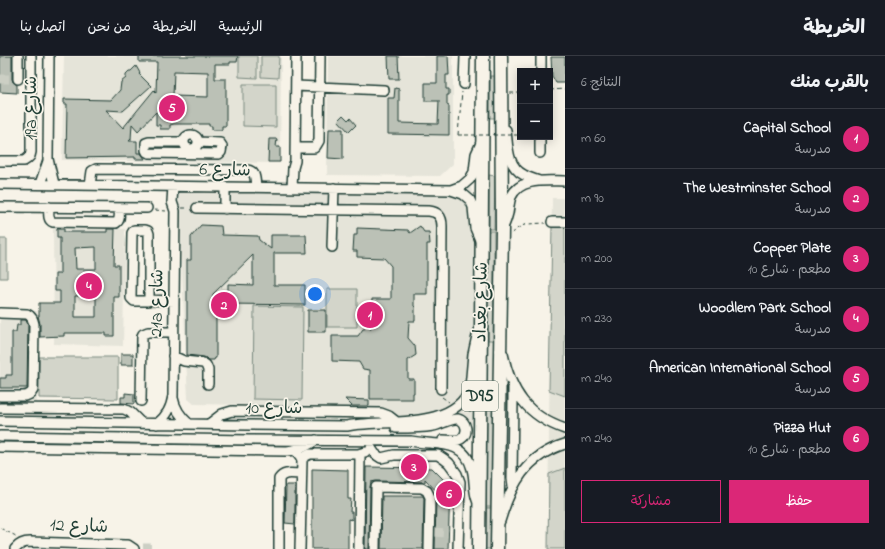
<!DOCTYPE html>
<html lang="ar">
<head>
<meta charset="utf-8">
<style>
	:root { --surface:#171b24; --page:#20242c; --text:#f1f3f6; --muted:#9ea1a6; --line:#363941; --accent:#db2777 }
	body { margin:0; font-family:"Indie Flower","Playpen Sans Arabic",sans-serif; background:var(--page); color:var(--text); direction:rtl }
	.controls { position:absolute; right:12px; top:12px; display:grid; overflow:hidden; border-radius:0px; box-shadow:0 2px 10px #0003 }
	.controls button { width:36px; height:36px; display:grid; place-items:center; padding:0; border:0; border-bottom:1px solid var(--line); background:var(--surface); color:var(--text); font:20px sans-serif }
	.you { position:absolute; left:315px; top:238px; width:14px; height:14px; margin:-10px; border:3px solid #fff; border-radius:50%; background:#1a73e8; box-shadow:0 0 0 6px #1a73e833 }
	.badge { display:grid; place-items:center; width:26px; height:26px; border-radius:50%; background:var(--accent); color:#fff; font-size:13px; font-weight:700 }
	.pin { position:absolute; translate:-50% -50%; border:2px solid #fff; box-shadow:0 1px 4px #0006 }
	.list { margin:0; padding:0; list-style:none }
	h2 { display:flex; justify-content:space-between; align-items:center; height:52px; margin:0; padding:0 16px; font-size:17px }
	h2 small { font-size:13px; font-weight:400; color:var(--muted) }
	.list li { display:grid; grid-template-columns:26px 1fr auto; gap:12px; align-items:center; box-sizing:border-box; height:60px; padding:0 16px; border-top:1px solid var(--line) }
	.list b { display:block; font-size:15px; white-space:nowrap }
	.list p { margin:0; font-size:13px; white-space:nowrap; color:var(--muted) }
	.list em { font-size:13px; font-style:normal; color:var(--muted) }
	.actions { display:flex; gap:8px; padding:12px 16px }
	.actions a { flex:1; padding:9px 0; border:1px solid var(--accent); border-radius:0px; text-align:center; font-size:14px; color:var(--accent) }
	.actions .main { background:var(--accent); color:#fff }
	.map { position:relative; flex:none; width:565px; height:493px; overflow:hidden; direction:ltr }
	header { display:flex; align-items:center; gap:24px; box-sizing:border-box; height:56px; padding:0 20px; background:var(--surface); border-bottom:1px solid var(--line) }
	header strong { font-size:19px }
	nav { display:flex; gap:22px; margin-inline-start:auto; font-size:14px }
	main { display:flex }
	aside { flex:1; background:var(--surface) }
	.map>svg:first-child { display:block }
	.built { fill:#e5e4d9 }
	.green { fill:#d3d5ca; stroke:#79897f }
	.building { fill:#bbc1b6; stroke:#1f3d34; fill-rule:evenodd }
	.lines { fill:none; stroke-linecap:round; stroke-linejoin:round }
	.minor-tunnel { stroke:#cccfc4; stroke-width:9; stroke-dasharray:9 4.5; stroke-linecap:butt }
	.minor-casing { stroke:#1f3d34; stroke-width:12 }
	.major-casing { stroke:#1f3d34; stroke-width:15 }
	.path { stroke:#1f3d34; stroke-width:1; stroke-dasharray:4 3; stroke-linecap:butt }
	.minor { stroke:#f7f3e8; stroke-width:9 }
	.major { stroke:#f7f3e8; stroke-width:12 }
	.path-bridge { stroke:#1f3d34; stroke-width:1; stroke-dasharray:4 3; stroke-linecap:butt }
	.labels { text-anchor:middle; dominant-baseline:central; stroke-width:3.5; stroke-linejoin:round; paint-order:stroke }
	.shield { fill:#f7f3e8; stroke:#60746a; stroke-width:1 }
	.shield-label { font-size:17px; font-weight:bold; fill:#1f3d34 }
	.street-label { font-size:18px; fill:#1f3d34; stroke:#f7f3e8 }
</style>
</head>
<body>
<header>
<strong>الخريطة</strong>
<nav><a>الرئيسية</a><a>الخريطة</a><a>من نحن</a><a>اتصل بنا</a></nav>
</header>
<main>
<aside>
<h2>بالقرب منك<small>النتائج: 6</small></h2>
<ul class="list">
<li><span class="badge">1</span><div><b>Capital School</b><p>مدرسة</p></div><em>60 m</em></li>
<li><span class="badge">2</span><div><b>The Westminster School</b><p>مدرسة</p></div><em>90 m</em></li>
<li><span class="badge">3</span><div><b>Copper Plate</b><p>مطعم · شارع 10</p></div><em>200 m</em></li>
<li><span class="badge">4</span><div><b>Woodlem Park School</b><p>مدرسة</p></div><em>230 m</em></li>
<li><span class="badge">5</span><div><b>American International School</b><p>مدرسة</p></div><em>240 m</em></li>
<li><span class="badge">6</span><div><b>Pizza Hut</b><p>مطعم · شارع 10</p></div><em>240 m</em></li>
</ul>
<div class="actions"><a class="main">حفظ</a><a>مشاركة</a></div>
</aside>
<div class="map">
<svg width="565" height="493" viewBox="0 0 565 493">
	<rect width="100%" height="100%" fill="#f7f3e8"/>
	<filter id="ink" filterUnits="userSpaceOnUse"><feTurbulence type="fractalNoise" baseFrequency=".025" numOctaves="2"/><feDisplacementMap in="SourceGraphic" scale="8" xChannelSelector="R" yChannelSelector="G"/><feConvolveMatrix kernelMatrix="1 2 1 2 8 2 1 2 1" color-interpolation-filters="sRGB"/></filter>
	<g filter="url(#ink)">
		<path class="built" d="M64,0H281L280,107L62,104Z
			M328,0H453V108L440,120L327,119Z
			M178,131L471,132L502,241L501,372L321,351H307L306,350L194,348L188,343Z
			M552,142H565V493H548L549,367Z
			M53,171L125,173L123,290L54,288Z
			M0,255H37V346L0,345Z"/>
		<path class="green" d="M239,0H257V22L239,21Z
			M261,0H279L278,22L261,21Z
			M490,20H496L495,62H490Z
			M243,28H276V71L243,70Z
			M489,119L495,120L494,173H489Z
			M552,171H565V340L549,334Z
			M488,175H494V229H488Z
			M0,183H7V222H0Z
			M488,230L494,231L493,284H488Z
			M327,233H357V271H327Z
			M254,250L303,251L302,344L253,343Z
			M39,301H118V343L39,342Z
			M487,342H493L491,451H486Z
			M565,412V493H548L549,418Z
			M486,452H491V493H485Z"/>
		<path class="building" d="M0,0H12V23L13,26L17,29V37L0,36Z
			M139,0H238L237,6H230V8H215V23H226V70H222V74H212V70H209V68H174L170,69V73H160V69H156V56L138,75L132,68L131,83L129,85H137V97H141L145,103H135V101L66,102L67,48H64V43L111,44L120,34L121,26L126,22V18L129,15H131L136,10L140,17L139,18L151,30L123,55L106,54L123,72L154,34L156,36L157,6H139ZM174,15L208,16V41L173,40Z
			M388,0H398L399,23H389Z
			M437,0H448L449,19H446V33H449V39H447V49L449,50V79L388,78V42H394L395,32L399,33V67L438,68L439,45H425V27H437Z
			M551,1H565V27H556L552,20Z
			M343,59L348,64L350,62L356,69L349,76L338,64Z
			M329,73H343V103L328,102Z
			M269,83H277L276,91H280V106H268Z
			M201,169L221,170L222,179L258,180L259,184L271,193V179H306L307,197H274V229H305V249L228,248V228L253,229V199L213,238V248H216V302H215L214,304H209L204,301L187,299V204H191V181Z
			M420,170L424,176H429L430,188H427V238H414V250L415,251V265H409L408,282L415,290L416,299L408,304V323H414V337H413V343H370V314L363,313L359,306L332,305V280H358L363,273L371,272L372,243H391V210L384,202L357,201V195H353L354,179H357V172L408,174L410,177Z
			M57,173H64V176H107V173H115L114,209H119V241H114V280H106V277H64V280L40,281V268L38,260H39V247H60V235H55V218H60V182H57ZM96,191V213H76L75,192ZM75,240H96V261H75Z
			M308,254H326V276H308Z
			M20,264H26L28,269L27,332H0V322H6V319H12V276H16L17,269H20Z
			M121,298H133V309H121Z
			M125,337L134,338V348L121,347V341H125Z
			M345,343L369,344V350H352Z
			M366,411L432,412L450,430L448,493H435L436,440H441L425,423V426L376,425L371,426L370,431L369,493H365Z
			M312,413L348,414V443H351L350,456H352V464L348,463V493H312Z
			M286,429H295V468L285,467Z
			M382,440H423L424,442L423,493H381Z"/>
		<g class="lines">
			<path class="minor-tunnel" d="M0,23H17
				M434,476L448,477
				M143,492H151"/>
			<g class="minor-casing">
				<path id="minor" d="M49,0L48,103L54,128
					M541,15V0
					M18,23V0
					M464,28L465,0
					M296,30L384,34
					M506,74C508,91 507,110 524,119C529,122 534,123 539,125
					M184 86a7 7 0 1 1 14 0a7 7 0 1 1-14 0Z
					M184,86H149L146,87V94L147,96L149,97L219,98L221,96L222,90L220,87L199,86
					M296,92H314L316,90L319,85L320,0
					M540,97V81
					M0,105H24L27,103L30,100L31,96V0
					M0,128L451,134L463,138L470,144L473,151L475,172L480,184
					M40,128L48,105
					M90,129L92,115L96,113L247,114C256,115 255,123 256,131
					M292,132L293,112L295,105L296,0
					M451,134L462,130L470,123L474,116L476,98L481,87
					M0,151L147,152
					M49,151C49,156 47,164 53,166L116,167C121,164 119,157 119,152
					M197,152L429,155C438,156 442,161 442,170L441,333
					M225,153V131
					M552,166H565
					M504,169C506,165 507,161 508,157C509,152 509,146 511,141C520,121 547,125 565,125
					M134,174H145L148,175L149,178V243L148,245H134L131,242L132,177Z
					M332,191L334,132
					M148,244L174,245
					M0,257L27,258C32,260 33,264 34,268L33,334C31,338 29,339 24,340H0
					M503,298C511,336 527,360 565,373
					M173,300L184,305L203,307L206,309L208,314V328
					M513,331V343L512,422L513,430
					M173,342C175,353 181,361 189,368
					M141,345L142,280L143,278L148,276H173
					M0,352L124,353L130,356L141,367
					M0,365L249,369L347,370C382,363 455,375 470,332L473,298L477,280
					M157,368C167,360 171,352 173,340L175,155L172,146L173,130
					M209,368L222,358L232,355L381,357L389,360L398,367
					M396,372C408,372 421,372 433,370C440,369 451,362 458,363C467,365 469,378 461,383C456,386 448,384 443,384
					M0,380L249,384L411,385C435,390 464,382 472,413C475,423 473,433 477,444
					M0,391L287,395C298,394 307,391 316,384
					M371,392L375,398L381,402L394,399H438L444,403L449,407L457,418L460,426L458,493
					M295,394L300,400L302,404L300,493
					M302,404L304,401L310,398H358L365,396
					M500,465C511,428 526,400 565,388
					M15,493C19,488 23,486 30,486L125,489H128L134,493
					M279,493V423C284,415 293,418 301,418
					M359,493L360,398
					M375,493L376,431L422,432L427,435L430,441L429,493"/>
			</g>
			<g class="major-casing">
				<path id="major" d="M479,493L481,269L483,0
					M497,493L502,173L501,0"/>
			</g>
			<path class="path" d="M550,34L565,33
				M510,37H520
				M550,58V74
				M458,79L459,67L462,36
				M182,152H189
				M155,154L166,155
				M512,178C521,166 532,168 545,167
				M442,341L449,346
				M469,353V355H471
				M0,472L16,480"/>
			<use href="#minor" class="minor"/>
			<use href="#major" class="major"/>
			<path class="path-bridge" d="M458,79H520
				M469,353H489"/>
		</g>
	</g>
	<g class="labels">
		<rect class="shield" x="462" y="325" width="36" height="30" rx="3"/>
		<g class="shield-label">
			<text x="480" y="340">D95</text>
		</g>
		<g class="street-label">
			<text transform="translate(32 52) rotate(-90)">19a شارع</text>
			<text transform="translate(225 115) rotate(1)">شارع 6</text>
			<text transform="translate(482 246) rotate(-89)">شارع بغداد</text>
			<text transform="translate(158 247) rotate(-89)">21a شارع</text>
			<text x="274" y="353">شارع 10</text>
			<text transform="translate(79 471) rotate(2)">شارع 12</text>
		</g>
	</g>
</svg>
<div class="controls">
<button>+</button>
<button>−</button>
</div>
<div class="you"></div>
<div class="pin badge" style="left:370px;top:259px">1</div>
<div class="pin badge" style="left:224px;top:249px">2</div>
<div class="pin badge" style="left:414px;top:411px">3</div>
<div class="pin badge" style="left:89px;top:230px">4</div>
<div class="pin badge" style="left:172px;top:52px">5</div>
<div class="pin badge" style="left:449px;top:438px">6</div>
</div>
</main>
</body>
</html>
